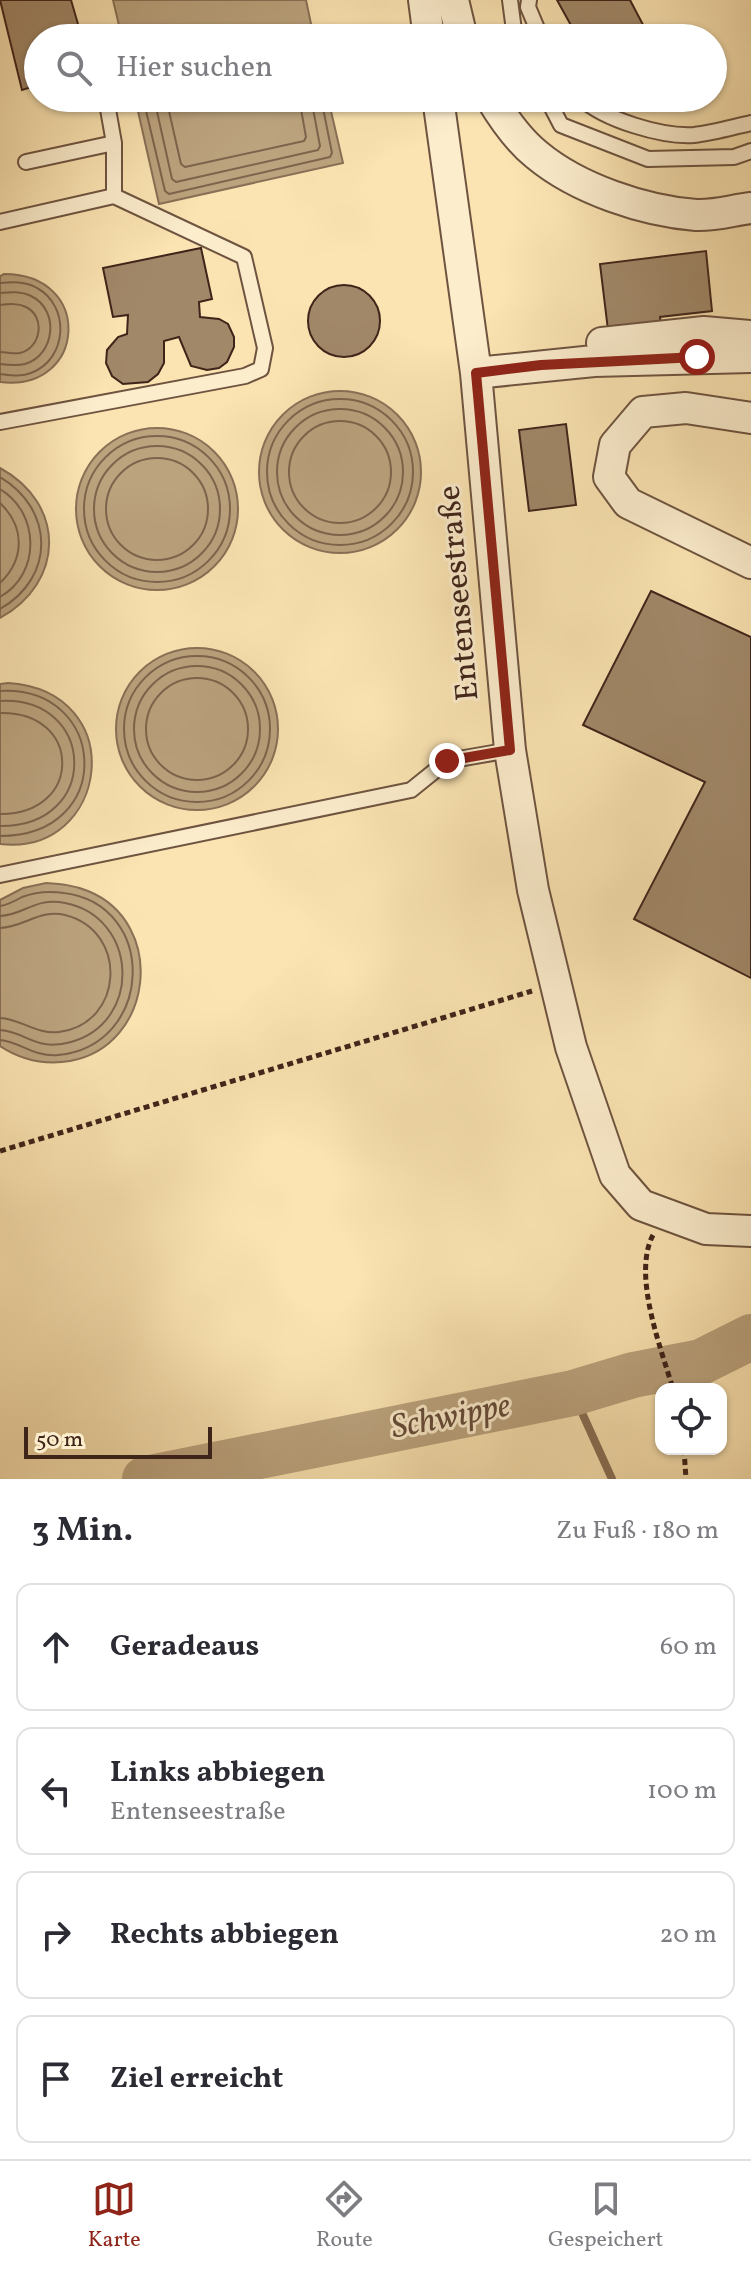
<!DOCTYPE html>
<html lang="de">
<head>
<meta charset="utf-8">
<style>
	:root { --surface:#fff; --page:#f7f7f7; --text:#2b2b33; --muted:#7c7c81; --line:#e1e1e2; --accent:#8f2418 }
	body { margin:0; font-family:Vollkorn,serif; background:var(--page); color:var(--text) }
	.controls { position:absolute; right:24px; bottom:24px; display:grid; overflow:hidden; border-radius:16px; box-shadow:0 2px 6px #0004 }
	.controls button { width:72px; height:72px; display:grid; place-items:center; padding:0; border:0; border-bottom:2px solid var(--line); background:var(--surface); color:var(--text); font:40px sans-serif }
	.scale { position:absolute; left:24px; bottom:20px; width:188px; box-sizing:border-box; padding-left:8px; border:4px solid #3f241a; border-top:0; font-size:22px; line-height:28px; white-space:nowrap; color:#3f241a; -webkit-text-stroke:6px #fcedcd; paint-order:stroke }
	.stop { position:absolute; width:24px; height:24px; margin:-18px; border:6px solid #8f2418; border-radius:50%; background:#fff }
	.stop.end { background:#8f2418; border-color:#fff; box-shadow:0 2px 8px #0008 }
	.list { margin:0; padding:0; list-style:none }
	h2 { display:flex; justify-content:space-between; align-items:center; height:104px; margin:0; padding:0 32px; font-size:34px }
	h2 small { font-size:26px; font-weight:400; color:var(--muted) }
	.list li { display:grid; grid-template-columns:52px 1fr auto; gap:24px; align-items:center; box-sizing:border-box; height:128px; margin:0 16px 16px; padding:0 16px; border:2px solid var(--line); border-radius:16px }
	.list b { display:block; font-size:30px; white-space:nowrap }
	.list p { margin:0; font-size:26px; white-space:nowrap; color:var(--muted) }
	.list em { font-size:26px; font-style:normal; color:var(--muted) }
	.icon { flex:none; width:44px; height:44px; fill:none; stroke:currentColor; stroke-width:2; stroke-linecap:round; stroke-linejoin:round }
	.map { position:relative; flex:none; width:751px; height:1479px; overflow:hidden }
	.search { position:absolute; background:var(--surface); box-shadow:0 2px 6px #0004; left:24px; right:24px; top:24px; height:88px; display:flex; align-items:center; gap:20px; box-sizing:border-box; padding:0 28px; border-radius:44px; color:var(--muted); font-size:30px }
	.sheet { height:680px; background:var(--surface) }
	nav { display:flex; justify-content:space-around; align-items:center; box-sizing:border-box; height:112px; border-top:2px solid var(--line); background:var(--surface); font-size:22px; color:var(--muted) }
	nav a { display:grid; justify-items:center; gap:4px }
	nav .on { color:var(--accent) }
	.map>svg:first-child { display:block }
	.water { fill:#bba37e; stroke:#897056; stroke-width:2 }
	.lines { fill:none; stroke-linecap:round; stroke-linejoin:round }
	.shore { stroke:#7d644c; stroke-width:2 }
	.stream { stroke:#897056; stroke-width:8 }
	.river { stroke:#bba37e; stroke-width:46 }
	.building { fill:#a18869; stroke:#3f241a; stroke-width:2 }
	.service-casing { stroke:#6e5440; stroke-width:18 }
	.minor-casing { stroke:#6e5440; stroke-width:34 }
	.path { stroke:#3f241a; stroke-width:5; stroke-dasharray:6 4; stroke-linecap:butt }
	.service { stroke:#fcedcd; stroke-width:14 }
	.minor { stroke:#fcedcd; stroke-width:30 }
	.route { stroke:#8f2418; stroke-width:10 }
	.labels { text-anchor:middle; dominant-baseline:central; stroke-width:6; stroke-linejoin:round; paint-order:stroke }
	.street-label { font-size:32px; fill:#3f241a; stroke:#fcedcd }
	.water-label { font-size:34px; font-style:italic; fill:#644a38; stroke:#fcedcd }
</style>
</head>
<body>
<div class="map">
<svg width="751" height="1479" viewBox="0 0 751 1479">
	<rect width="100%" height="100%" fill="#fbe4b2"/>
	<filter id="stains"><feTurbulence type="fractalNoise" baseFrequency=".0025" numOctaves="4"/><feColorMatrix values="0 0 0 0 .2 0 0 0 0 .09 0 0 0 0 .02 0 0 0 .5 -.17"/></filter>
	<radialGradient id="worn" r=".72"><stop offset=".6" stop-color="#630" stop-opacity="0"/><stop offset="1" stop-color="#630" stop-opacity=".3"/></radialGradient>
	<path class="water" d="M113,0H306L314,38H122Z
		M135,98H328L343,163L159,204Z
		M4,274C95,274 86,393 0,382V276Z
		M259 472a81 81 0 1 1 162 0a81 81 0 1 1-162 0Z
		M76 509a81 81 0 1 1 162 0a81 81 0 1 1-162 0Z
		M0,468C66,504 65,582 0,618Z
		M116 729a81 81 0 1 1 162 0a81 81 0 1 1-162 0Z
		M8,683C132,691 109,857 0,844V684Z
		M46,883C60,884 74,885 88,891C167,923 154,1046 70,1061C45,1065 21,1060 0,1046V900L23,888Z"/>
	<g class="lines">
		<path class="shore" d="M143,98L165,191L169,194L330,157L332,153L321,98
			M154,98L172,179L176,182L318,150L320,146L311,98
			M166,98L181,164L185,167L304,141L306,137L299,98
			M0,283C12,282 25,281 37,288C70,306 68,359 31,373C21,377 10,375 0,374
			M0,293C10,292 21,291 31,296C60,310 55,355 25,364C16,366 8,365 0,364
			M0,305C9,304 18,303 26,307C46,317 41,348 20,353C13,354 7,352 0,352
			M267 472a73 73 0 1 1 146 0a73 73 0 1 1-146 0Z
			M277 472a63 63 0 1 1 126 0a63 63 0 1 1-126 0Z
			M289 472a51 51 0 1 1 102 0a51 51 0 1 1-102 0Z
			M84 509a73 73 0 1 1 146 0a73 73 0 1 1-146 0Z
			M94 509a63 63 0 1 1 126 0a63 63 0 1 1-126 0Z
			M106 509a51 51 0 1 1 102 0a51 51 0 1 1-102 0Z
			M0,477C54,509 56,577 0,609
			M0,489C40,513 41,574 0,597
			M0,503C25,527 25,559 0,583
			M124 729a73 73 0 1 1 146 0a73 73 0 1 1-146 0Z
			M134 729a63 63 0 1 1 126 0a63 63 0 1 1-126 0Z
			M146 729a51 51 0 1 1 102 0a51 51 0 1 1-102 0Z
			M0,691C108,685 117,836 0,836
			M0,701C97,696 101,827 0,826
			M0,713C83,711 83,815 0,814
			M0,906C8,905 15,901 22,897C35,892 51,891 64,893C159,905 154,1046 58,1055C33,1057 21,1042 0,1040
			M0,916C24,915 35,897 65,903C138,917 143,1022 71,1042C36,1052 27,1032 0,1030
			M0,928C24,927 40,909 65,915C129,931 124,1024 59,1032C37,1035 21,1019 0,1018"/>
		<path class="stream" d="M573,1393L612,1479"/>
		<path class="river" d="M145,1479L573,1393L633,1375L701,1362L751,1337"/>
	</g>
	<path class="building" d="M0,0H71L82,38H38V85L22,90Z
		M557,0H630L650,38H578Z
		M201,248L212,299L199,302L200,317L219,319L228,324L234,337V347L227,362L219,368L207,370L191,366L179,337L164,341V363L158,374L148,382L123,384L112,376L106,363L107,350L118,337L127,334L128,315L113,317L103,268Z
		M706,251L712,311L660,317L661,324L608,330L600,264Z
		M308 321a36 36 0 1 1 72 0a36 36 0 1 1-72 0Z
		M566,424L576,505L529,511L519,430Z
		M651,591L751,637V978L634,919L705,782L583,725Z"/>
	<g class="lines">
		<g class="service-casing">
			<path id="service" d="M510,0L515,38
				M529,0L528,7L541,38
				M106,98L114,143V196
				M547,98L561,125L648,159L734,157L751,151
				M581,98C605,120 662,137 694,135C713,133 733,127 751,123
				M26,162L114,143
				M0,222L114,196L244,257L265,348L261,369L245,376L0,422
				M0,875L411,790L447,761L510,750"/>
		</g>
		<g class="minor-casing">
			<path id="minor" d="M424,0L429,38
				M453,0L462,38
				M438,98L476,373L510,750L533,890L571,1047L615,1175L641,1205L706,1229L751,1231
				M491,98C503,118 518,140 537,155C578,189 644,211 696,215C714,216 734,210 751,208
				M602,343L704,332L751,336
				M476,373L594,361L751,357
				M751,418L686,408L643,412L615,445L609,477L628,503L751,563"/>
		</g>
		<path class="path" d="M0,1151L532,991
			M653,1235C632,1275 661,1348 673,1389
			M684,1449L686,1479"/>
		<use href="#service" class="service"/>
		<use href="#minor" class="minor"/>
	</g>
	<g class="lines">
		<path class="route" d="M447,761L510,750L476,373L541,365L697,357"/>
	</g>
	<g class="labels">
		<g class="street-label">
			<text transform="translate(460 593) rotate(-95)">Entenseestraße</text>
		</g>
		<g class="water-label">
			<text transform="translate(451 1418) rotate(-11)">Schwippe</text>
		</g>
	</g>
	<rect width="100%" height="100%" filter="url(#stains)"/>
	<rect width="100%" height="100%" fill="url(#worn)"/>
</svg>
<div class="controls">
<button><svg class="icon" aria-label="locate" viewBox="0 0 24 24"><circle cx="12" cy="12" r="6"/><path d="M12 2v4M12 18v4M2 12h4M18 12h4"/></svg></button>
</div>
<div class="scale">50 m</div>
<div class="stop" style="left:697px;top:357px"></div>
<div class="stop end" style="left:447px;top:761px"></div>
<div class="search"><svg class="icon" aria-label="search" viewBox="0 0 24 24"><circle cx="10" cy="10" r="6"/><path d="M15 15l6 6"/></svg>Hier suchen</div>
</div>
<section class="sheet">
<h2>3 Min.<small>Zu Fuß · 180 m</small></h2>
<ul class="list">
<li><svg class="icon" aria-label="ahead" viewBox="0 0 24 24"><path d="M12 20V5M6 11l6-6 6 6"/></svg><div><b>Geradeaus</b></div><em>60 m</em></li>
<li><svg class="icon" aria-label="left" viewBox="0 0 24 24"><path d="M17 20v-9H6M10 6l-5 5 5 5"/></svg><div><b>Links abbiegen</b><p>Entenseestraße</p></div><em>100 m</em></li>
<li><svg class="icon" aria-label="right" viewBox="0 0 24 24"><path d="M7 20v-9h11M14 6l5 5-5 5"/></svg><div><b>Rechts abbiegen</b></div><em>20 m</em></li>
<li><svg class="icon" aria-label="arrive" viewBox="0 0 24 24"><path d="M6 21V4h12l-3 4 3 4H6"/></svg><div><b>Ziel erreicht</b></div></li>
</ul>
</section>
<nav>
<a class="on"><svg class="icon" aria-label="map" viewBox="0 0 24 24"><path d="M3 6l6-2 6 2 6-2v14l-6 2-6-2-6 2zM9 4v14M15 6v14"/></svg>Karte</a>
<a><svg class="icon" aria-label="directions" viewBox="0 0 24 24"><path d="M12 3l9 9-9 9-9-9zM9 14v-3h6M13 9l2 2-2 2"/></svg>Route</a>
<a><svg class="icon" aria-label="saved" viewBox="0 0 24 24"><path d="M7 4h10v16l-5-4-5 4z"/></svg>Gespeichert</a>
</nav>
</body>
</html>
